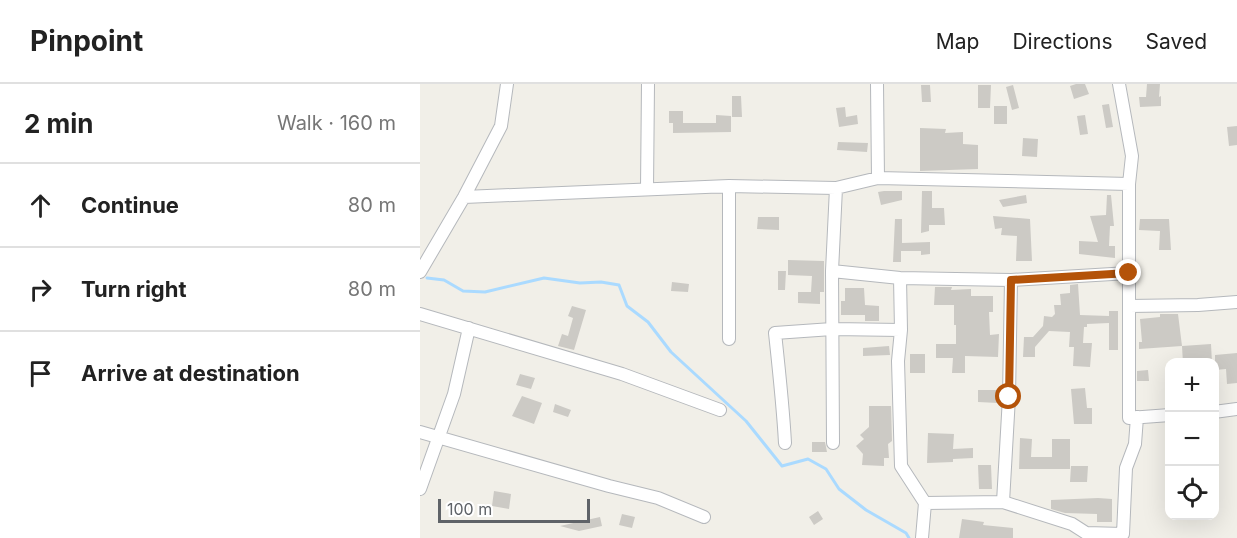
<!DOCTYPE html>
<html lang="en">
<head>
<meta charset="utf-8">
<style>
	:root { --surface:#fff; --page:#f6f6f6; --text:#222; --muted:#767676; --line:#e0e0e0 }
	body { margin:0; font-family:Inter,sans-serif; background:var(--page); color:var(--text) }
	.controls { position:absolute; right:18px; bottom:18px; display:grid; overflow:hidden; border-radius:12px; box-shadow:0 6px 24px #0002 }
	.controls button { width:54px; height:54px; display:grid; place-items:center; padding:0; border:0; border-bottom:2px solid var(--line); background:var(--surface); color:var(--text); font:30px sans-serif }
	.scale { position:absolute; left:18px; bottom:15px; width:152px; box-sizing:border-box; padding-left:6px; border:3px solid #5f6368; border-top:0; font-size:16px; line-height:21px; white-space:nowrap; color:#5f6368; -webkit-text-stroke:4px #fff; paint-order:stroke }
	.stop { position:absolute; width:18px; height:18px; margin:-14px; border:4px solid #b45309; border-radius:50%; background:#fff }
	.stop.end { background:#b45309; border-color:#fff; box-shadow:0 2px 6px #0008 }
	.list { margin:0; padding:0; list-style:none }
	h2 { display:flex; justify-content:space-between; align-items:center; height:78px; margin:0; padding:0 24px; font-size:26px }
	h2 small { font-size:20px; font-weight:400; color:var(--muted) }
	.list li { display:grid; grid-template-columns:39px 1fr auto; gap:18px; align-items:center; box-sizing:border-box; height:84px; padding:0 24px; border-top:2px solid var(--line) }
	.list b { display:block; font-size:22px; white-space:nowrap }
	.list em { font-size:20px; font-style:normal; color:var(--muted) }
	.icon { flex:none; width:33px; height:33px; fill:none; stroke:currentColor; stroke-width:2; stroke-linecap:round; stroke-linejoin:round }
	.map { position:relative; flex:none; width:817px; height:454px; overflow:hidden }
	header { display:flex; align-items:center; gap:36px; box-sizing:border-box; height:84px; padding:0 30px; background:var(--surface); border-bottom:2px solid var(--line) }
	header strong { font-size:28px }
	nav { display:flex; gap:33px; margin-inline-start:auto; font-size:21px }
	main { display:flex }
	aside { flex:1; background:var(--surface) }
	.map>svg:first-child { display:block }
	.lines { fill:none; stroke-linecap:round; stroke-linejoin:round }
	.stream { stroke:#aadaff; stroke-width:3 }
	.building { fill:#cccac5 }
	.minor-casing { stroke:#b5b8bc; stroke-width:14 }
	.minor { stroke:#fff; stroke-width:12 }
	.route { stroke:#b45309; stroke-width:8 }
</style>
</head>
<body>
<header>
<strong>Pinpoint</strong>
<nav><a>Map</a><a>Directions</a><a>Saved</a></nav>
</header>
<main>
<aside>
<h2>2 min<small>Walk · 160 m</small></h2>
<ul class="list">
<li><svg class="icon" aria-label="ahead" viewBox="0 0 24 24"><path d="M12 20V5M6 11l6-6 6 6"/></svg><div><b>Continue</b></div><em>80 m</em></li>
<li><svg class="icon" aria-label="right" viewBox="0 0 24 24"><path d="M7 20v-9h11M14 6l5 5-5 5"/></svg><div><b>Turn right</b></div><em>80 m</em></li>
<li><svg class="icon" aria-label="arrive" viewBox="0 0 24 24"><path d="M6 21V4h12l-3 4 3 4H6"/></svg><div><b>Arrive at destination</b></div></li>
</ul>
</aside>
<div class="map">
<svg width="817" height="454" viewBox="0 0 817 454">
	<rect width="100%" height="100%" fill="#f1efe8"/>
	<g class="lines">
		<path class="stream" d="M7,194L24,196L43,207L65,208L124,194L160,199L181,198L199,201L207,222L228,238L251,268L326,337L362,382L388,375L406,385L419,405L446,426L486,449L489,454"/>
	</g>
	<path class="building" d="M656,0H665L669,10L654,15L650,2Z
		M727,0H740L739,13L741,12V22L720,23L719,13H726Z
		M501,1H510L511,18H502Z
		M558,1H571L570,24H558Z
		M593,1L599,24L592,26L586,3Z
		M312,12H321L322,33H312Z
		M689,20L693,43L686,44L682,21Z
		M574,22H587V40H574Z
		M425,23L426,33L437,31L438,40L419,43L416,24Z
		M249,27H263V39H296V31L311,32V48L253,49V39H249Z
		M665,31L668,50L660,51L657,32Z
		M817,42V61L809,62L807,43Z
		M500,44L526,45L525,49L543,48V60L558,61V85L500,87Z
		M603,54L618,55L617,73L602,72Z
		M418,58L448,59L447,68L417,66Z
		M464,107H482V116L461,121L458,108Z
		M502,107H512V124H524L525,141H509V147L501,149Z
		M606,111L607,119L583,123L579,116Z
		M687,111H691L694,142H690L689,162H695V174L659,170V157L678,158L670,132L686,131Z
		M573,132L610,135L612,177H596L597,152L581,151L582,144L575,145Z
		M338,133H359V146L337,145Z
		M475,135H482V159L510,158V170L501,171V167H481V178H473Z
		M720,135H749L751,166H739L740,147L719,146Z
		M368,176L404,177V208H400V220L378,219V208H391L392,192L368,191Z
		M358,187H366L365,206H358Z
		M252,198L269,200L268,208L251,207Z
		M658,200L660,231L689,232V227H698V266H689V239L667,240V243H664L663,259H672L670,283L653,282L654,263H649L650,248L629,247L615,263V273H603L604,253H613L623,242L624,232L632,233L635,230L634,221H641L640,210L650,209V201Z
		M515,203H532L531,206L551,205V212H573V228H569L570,251L579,250L578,273L545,272V289H532L533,274H516V260H536V241H534V221H514Z
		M425,204H444L445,221L459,222V237H445V231H421V217H425Z
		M152,222L166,226L154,266L138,262L142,250L148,252L153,234L148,232Z
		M740,230H758L762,262L791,260L792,279H763L762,262L719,265V258H722L720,235L740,233Z
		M469,262L470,271L443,272V264Z
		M817,269V299L807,300L806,285L795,286V271Z
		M490,270H505V289H490Z
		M728,286L729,297H717V287Z
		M100,290L115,294L111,305L96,301Z
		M665,304L667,324H672V340H654L651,305Z
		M558,306H578V319L558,318Z
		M102,312L122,319L114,340L92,332Z
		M135,320L151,326L148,333L133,328Z
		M449,322H471L472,357L468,360L469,374H464V382L442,381L443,370L436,362L444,355L440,351L449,343Z
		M508,349L534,350L533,365L553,364V374L533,375V378L507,379Z
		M600,354L612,355L611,373H632V355H650V385H599Z
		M392,358H405L407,368H392Z
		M558,381H571L572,405H559Z
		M651,382H668L667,398H650Z
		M74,407L91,410L89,425L72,422Z
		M678,414L692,415V438H677V430L645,429L631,425V416Z
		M398,427L403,435L394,441L389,433Z
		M202,430L215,433L212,444L199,441Z
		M180,433L182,442L159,447L140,442Z
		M542,435L564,438L563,441L593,444V454H539Z"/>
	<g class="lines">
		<g class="minor-casing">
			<path id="minor" d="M457,0L458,94
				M699,0L712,72L709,100V334L750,331
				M309,102V255
				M227,105L228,0
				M44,113L309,102L416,104L458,94L709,100
				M412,187L480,194L591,196L709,189
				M0,188L44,113L81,42L87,0
				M480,194L481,246L478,277L481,382L505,419L502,454
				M709,222L778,221L817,218
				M0,230L202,290L300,326
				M794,328L817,325
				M0,348L189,402L238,414L284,433
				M365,359C363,322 359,286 355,249L412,245L481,246
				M413,359L412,187L416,104
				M0,405L34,310L49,244
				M583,418L589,313L591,196
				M505,419L583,418L652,440L666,449L703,450L706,384L715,360L717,333"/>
		</g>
		<use href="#minor" class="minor"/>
	</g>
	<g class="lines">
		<path class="route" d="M589,313L591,196L709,189"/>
	</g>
</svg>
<div class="controls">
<button>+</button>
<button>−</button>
<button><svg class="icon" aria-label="locate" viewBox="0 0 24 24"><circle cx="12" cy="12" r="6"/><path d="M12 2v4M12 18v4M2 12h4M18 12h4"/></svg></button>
</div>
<div class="scale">100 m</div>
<div class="stop" style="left:589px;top:313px"></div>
<div class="stop end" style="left:709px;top:189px"></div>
</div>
</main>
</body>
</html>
